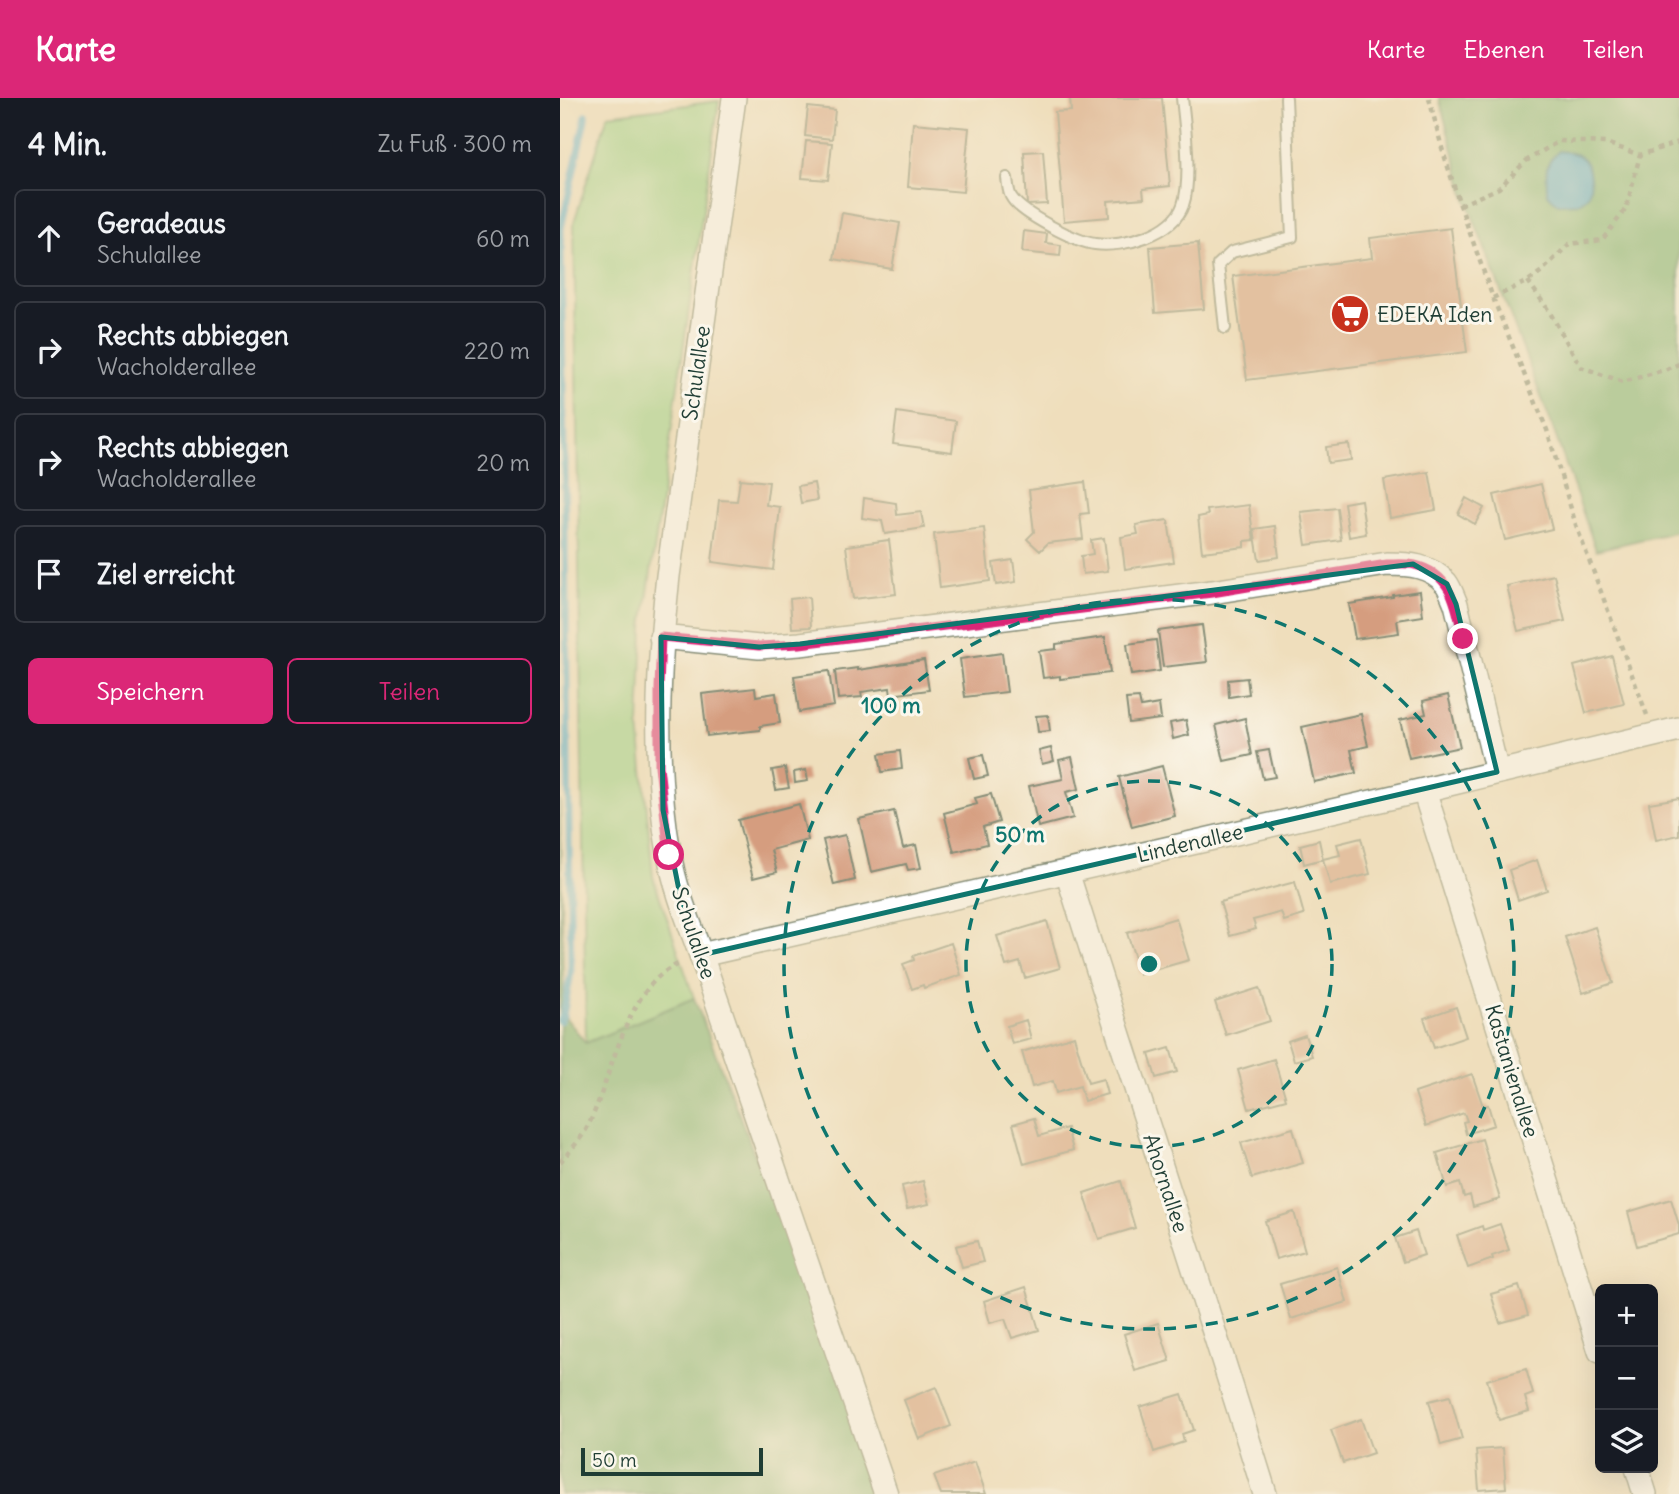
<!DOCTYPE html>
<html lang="de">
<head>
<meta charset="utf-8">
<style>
	:root { --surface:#171b24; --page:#20242c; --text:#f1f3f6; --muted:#9ea1a6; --line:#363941; --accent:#db2777 }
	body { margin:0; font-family:Delius,sans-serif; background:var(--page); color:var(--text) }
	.controls { position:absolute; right:21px; bottom:21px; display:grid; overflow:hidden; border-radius:10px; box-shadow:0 7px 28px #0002 }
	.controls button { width:63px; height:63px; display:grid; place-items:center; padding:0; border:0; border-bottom:2px solid var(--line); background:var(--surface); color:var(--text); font:35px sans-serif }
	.scale { position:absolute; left:21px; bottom:18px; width:182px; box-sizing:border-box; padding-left:7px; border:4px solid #1f3d34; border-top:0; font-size:19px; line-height:24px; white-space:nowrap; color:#1f3d34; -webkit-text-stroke:5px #fbf7ec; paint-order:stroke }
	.stop { position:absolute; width:21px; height:21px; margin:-16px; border:5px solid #db2777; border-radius:50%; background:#fff }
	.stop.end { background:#db2777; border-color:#fff; box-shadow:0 2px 7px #0008 }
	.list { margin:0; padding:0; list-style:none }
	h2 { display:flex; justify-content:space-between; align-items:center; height:91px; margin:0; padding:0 28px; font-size:30px }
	h2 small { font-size:23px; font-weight:400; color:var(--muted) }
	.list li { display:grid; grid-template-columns:46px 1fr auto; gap:21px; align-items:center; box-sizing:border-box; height:98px; margin:0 14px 14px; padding:0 14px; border:2px solid var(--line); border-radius:10px }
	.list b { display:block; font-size:26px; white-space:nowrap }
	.list p { margin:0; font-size:23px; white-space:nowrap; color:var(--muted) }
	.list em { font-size:23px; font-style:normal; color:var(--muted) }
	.actions { display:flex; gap:14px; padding:21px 28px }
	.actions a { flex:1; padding:16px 0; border:2px solid var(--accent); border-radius:10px; text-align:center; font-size:24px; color:var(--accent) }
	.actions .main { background:var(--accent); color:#fff }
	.icon { flex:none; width:38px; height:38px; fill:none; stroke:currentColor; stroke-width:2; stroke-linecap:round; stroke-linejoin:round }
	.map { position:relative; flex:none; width:1119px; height:1396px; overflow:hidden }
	header { display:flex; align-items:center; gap:42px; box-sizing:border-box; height:98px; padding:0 35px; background:var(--accent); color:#fff }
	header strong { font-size:33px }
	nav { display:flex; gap:38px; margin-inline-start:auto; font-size:24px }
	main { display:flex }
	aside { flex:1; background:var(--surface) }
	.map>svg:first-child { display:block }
	.green { fill:#98d387; stroke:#5c885e; stroke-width:2 }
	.forest { fill:#7ab574; stroke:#4c7954; stroke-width:2 }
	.water { fill:#50aace; stroke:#387481; stroke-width:2 }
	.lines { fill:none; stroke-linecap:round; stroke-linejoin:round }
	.stream { stroke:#50aace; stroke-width:7 }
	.building { fill:#d59d7f }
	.service-casing { stroke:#878e78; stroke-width:14 }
	.minor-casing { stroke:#878e78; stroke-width:26 }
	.path { stroke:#878e78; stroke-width:4.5; stroke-dasharray:5 5; stroke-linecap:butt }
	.service { stroke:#fff; stroke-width:10 }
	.minor { stroke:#fff; stroke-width:23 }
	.route { stroke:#db2777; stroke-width:9 }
	.marked { fill:none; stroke:#0f766e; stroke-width:5; stroke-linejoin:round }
	.ring { fill:none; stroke:#0f766e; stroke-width:3.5; stroke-dasharray:12 9 }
	.labels { text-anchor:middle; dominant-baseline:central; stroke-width:6; stroke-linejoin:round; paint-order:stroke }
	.poi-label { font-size:21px; fill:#1f3d34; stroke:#fbf7ec; text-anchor:start }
	.street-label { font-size:21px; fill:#1f3d34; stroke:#fbf7ec }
	.centre { fill:#0f766e; stroke:#fbf7ec; stroke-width:3.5 }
	.ring-label { font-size:21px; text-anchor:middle; font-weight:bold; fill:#0f766e; stroke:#fbf7ec; stroke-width:6; stroke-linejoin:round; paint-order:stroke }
</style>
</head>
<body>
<header>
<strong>Karte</strong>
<nav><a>Karte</a><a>Ebenen</a><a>Teilen</a></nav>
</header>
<main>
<aside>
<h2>4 Min.<small>Zu Fuß · 300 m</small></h2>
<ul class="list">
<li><svg class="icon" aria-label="ahead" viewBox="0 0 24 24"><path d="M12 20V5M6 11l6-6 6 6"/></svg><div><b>Geradeaus</b><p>Schulallee</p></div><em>60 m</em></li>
<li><svg class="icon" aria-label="right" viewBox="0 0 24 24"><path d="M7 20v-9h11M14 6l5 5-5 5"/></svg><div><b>Rechts abbiegen</b><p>Wacholderallee</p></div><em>220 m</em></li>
<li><svg class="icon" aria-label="right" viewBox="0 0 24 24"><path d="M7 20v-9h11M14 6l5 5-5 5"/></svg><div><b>Rechts abbiegen</b><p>Wacholderallee</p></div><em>20 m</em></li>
<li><svg class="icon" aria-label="arrive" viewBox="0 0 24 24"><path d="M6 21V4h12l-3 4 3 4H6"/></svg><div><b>Ziel erreicht</b></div></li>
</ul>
<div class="actions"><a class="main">Speichern</a><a>Teilen</a></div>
</aside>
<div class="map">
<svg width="1119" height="1396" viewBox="0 0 1119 1396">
	<rect width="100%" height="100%" fill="#fbf7ec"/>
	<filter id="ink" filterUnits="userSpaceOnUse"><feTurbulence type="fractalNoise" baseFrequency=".0143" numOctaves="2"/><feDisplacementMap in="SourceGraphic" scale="14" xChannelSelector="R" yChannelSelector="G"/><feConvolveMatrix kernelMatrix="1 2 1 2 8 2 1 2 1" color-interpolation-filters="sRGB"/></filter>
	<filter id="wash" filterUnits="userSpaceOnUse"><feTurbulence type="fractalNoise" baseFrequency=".00686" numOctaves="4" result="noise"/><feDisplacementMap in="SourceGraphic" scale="28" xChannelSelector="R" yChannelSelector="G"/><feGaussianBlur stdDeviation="1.57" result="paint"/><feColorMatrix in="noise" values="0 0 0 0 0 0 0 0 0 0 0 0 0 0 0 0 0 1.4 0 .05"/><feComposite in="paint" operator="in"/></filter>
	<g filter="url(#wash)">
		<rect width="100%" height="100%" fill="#efdebc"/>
		<path class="green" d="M159,3L83,529L79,627L93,779L134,900L26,945L14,124L48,17Z"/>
		<path class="forest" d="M879,0H1119V433L1036,452L990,322L906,101Z
			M0,702L4,918L26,945L134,900L326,1396H0Z"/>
		<path class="water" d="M999,53C1007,54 1015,54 1021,59C1030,66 1033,87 1028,97C1026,101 1022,103 1019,105L998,106L987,95C987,76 982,66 999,53Z"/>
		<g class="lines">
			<path class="stream" d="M0,923L3,918L11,875L1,131L26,17"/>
		</g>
		<g id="blocks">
			<path class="building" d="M510,0H602L610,88L583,91L584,100L548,103L549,119L504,123L495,14L511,13Z
				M248,9L275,12L272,41L245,38Z
				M353,25L409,30L403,94L348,89Z
				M246,43L272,45L268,82L242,80Z
				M483,53L487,106L467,107L464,54Z
				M282,115L340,125L332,171L274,161Z
				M891,130L907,254L687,282L673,178L812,160L810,140Z
				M464,133L487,136L486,145L501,147L500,158L462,154Z
				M638,145L644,211L595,215L590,149Z
				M337,314L396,323L392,354L333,346Z
				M789,346L791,362L768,365L766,349Z
				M869,374L876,412L830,420L824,382Z
				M180,381L209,384L206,407L220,409L213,472L152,464L159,402L177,403Z
				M525,384L529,415L520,416L523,441L488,445L480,453L467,441L474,434L469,392Z
				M254,385L257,402L241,405L238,388Z
				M981,386L992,431L945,442L934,397Z
				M304,400L336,405L337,417L361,414L364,430L325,436L322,423L302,420Z
				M906,400L924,410L915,426L898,416Z
				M801,402L806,436L789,439L784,405Z
				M689,407L694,442L685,443V449L642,454L638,419L648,417L647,412Z
				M777,410L781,442L746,447L741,414Z
				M608,422L614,464L565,471L561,439L578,436L576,427Z
				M715,428L719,459L699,462L694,431Z
				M424,430L430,483L380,490L374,436Z
				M544,440L548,473L523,476L521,458L533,456L531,442Z
				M329,442L336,496L293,501L286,448Z
				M453,462L456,484L436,487L433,465Z
				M994,477L1005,523L958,533L947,488Z
				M860,493L863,518L837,522L839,535L795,541L789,506L833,499V497Z
				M249,499L251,529L232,530L230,501Z
				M642,527L647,564L603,569L598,533Z
				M545,539L550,575L500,581V578L483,580L479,553L496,551V546Z
				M596,542L600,573L571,577L567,546Z
				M442,555L447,594L405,599L400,561Z
				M1052,558L1064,606L1026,615L1014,568Z
				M364,562L369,592L331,597L330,590L301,594L302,599L278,601L275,573L298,570V572Z
				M269,573L274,608L239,614L234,578Z
				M687,580L689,596L669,599L668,582Z
				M195,590L196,598L216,595L220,625L200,628V632L147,638L142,596Z
				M888,597L900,649L849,660L840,622L866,616L863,603Z
				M579,600L581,609L599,606L601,621L569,625L566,601Z
				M801,616L808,648L791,652L796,675L754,684L742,629Z
				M488,617L490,633L478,634L476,618Z
				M685,620L692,657L664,663L656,627Z
				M626,622L629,637L613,641L610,625Z
				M491,650L494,663L482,666L479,653Z
				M709,652L715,679L703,681L697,654Z
				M340,653L342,671L322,674L319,656Z
				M423,657L428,678L414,681L409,660Z
				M512,659L519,691L506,694L513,720L478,729L469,688L503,681L499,662Z
				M602,668L615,718L572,729L559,679Z
				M225,670L229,690L216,692L212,672Z
				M246,672L248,683L235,685L234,674Z
				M431,696L439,724L423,729L427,746L394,754L384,715L417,706L415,700Z
				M1119,700V737L1096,742L1089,705Z
				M239,706L248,742L211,752L217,774L193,780L178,722Z
				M334,713L343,750L356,747L361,770L348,772L346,766L311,774L299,721Z
				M285,737L295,782L274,787L263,742Z
				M801,740L810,776L770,786L763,761L780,757L777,746Z
				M759,742L763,761L744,766L740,747Z
				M977,762L987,792L958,802L949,772Z
				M735,784L744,817L724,823L721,814L701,820L693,822L696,831L670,838L660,804Z
				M616,820L629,862L580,876L567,835Z
				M487,823L500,870L465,880L460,864L446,868L437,838Z
				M1035,829L1053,885L1023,895L1005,839Z
				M391,845L401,877L364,890L363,887L352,891L343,866L354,862L353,858Z
				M699,890L710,923L666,937L655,904Z
				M896,909L906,939L874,950L864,920Z
				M466,922L471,941L452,946L447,928Z
				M745,937L752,958L734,963L728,943Z
				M514,938L528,985L543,981L547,996L524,1003L520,988L496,995L493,983L472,989L462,954Z
				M610,950L617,974L596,980L589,956Z
				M714,961L726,1001L689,1011L678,972Z
				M912,976L923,1008L928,1007L934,1027L906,1036L903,1024L907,1023L904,1015L866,1028L855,995Z
				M474,1020L479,1038L507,1030L513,1052L464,1066L453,1026Z
				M733,1030L743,1065L692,1080L681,1045Z
				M922,1041L940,1101L913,1109L910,1097L904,1099L900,1085L887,1089L877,1055Z
				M363,1083L369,1106L347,1111L342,1088Z
				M561,1083L575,1130L539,1141L524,1095Z
				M1111,1101L1119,1127V1136L1077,1148L1068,1114Z
				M734,1114L745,1153L716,1161L705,1123Z
				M940,1126L949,1152L932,1158L933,1161L908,1170L897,1137L922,1128L923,1132Z
				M856,1133L864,1157L843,1164L835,1140Z
				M417,1143L423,1164L402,1169L396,1148Z
				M777,1169L787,1204L731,1221L720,1186Z
				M959,1188L968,1217L940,1225L931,1196Z
				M466,1189L479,1232L452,1240L445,1221L430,1225L424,1203Z
				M598,1225L610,1263L575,1273L564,1236Z
				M966,1271L973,1296L965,1299L969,1313L939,1322L927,1282Z
				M376,1289L391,1328L359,1341L344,1302Z
				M622,1296L634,1332L622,1336L624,1344L594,1354L580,1309Z
				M890,1298L902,1341L881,1347L869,1303Z
				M801,1321L813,1355L783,1365L771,1332Z
				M943,1350L946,1390L919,1392L916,1352Z
				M415,1364L426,1396H381L374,1378Z"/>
		</g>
	</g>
	<g filter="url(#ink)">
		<use href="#blocks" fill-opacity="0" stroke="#878e78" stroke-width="2"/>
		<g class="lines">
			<g class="service-casing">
				<path id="service" d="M447,80C448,86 448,95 452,100C462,116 517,144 535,146C563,150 613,136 623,107C632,82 625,27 622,0
					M665,230L658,167L672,154L732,139L726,0"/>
			</g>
			<g class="minor-casing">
				<path id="minor" d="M174,0L108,478C98,570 93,664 109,755C115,791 129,824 141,857L326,1396
					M101,539L199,549L240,546L652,494L827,466C849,466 870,467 886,485C890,490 893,499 896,506L937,674
					M864,692L1040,1253
					M507,774C572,981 641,1188 705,1396
					M141,857L864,692L1119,631
					M1077,1370L1085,1396"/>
			</g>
			<path class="path" d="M869,0L882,50L900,107L933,200L987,332L1016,427L1087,617
				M900,107L939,90L966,63L999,43L1046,45L1080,57L1119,44
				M968,183L989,213L1021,269L1063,284L1107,271L1119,266
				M933,200L968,183L982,173L1009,146L1042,142L1066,111L1080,57
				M0,1064C9,1054 20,1042 27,1030C52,982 65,885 121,865"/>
			<use href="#service" class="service"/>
			<use href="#minor" class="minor"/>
		</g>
	</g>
	<g class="lines" filter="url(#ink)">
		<path class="route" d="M109,757L99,668V590L101,539L199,548L240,546L652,495L827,466C836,466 846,465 855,467C893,476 896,509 903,541"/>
	</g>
	<path d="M0 0H1119V1396H0ZM853,466L887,486L896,506L937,674L141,857L122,807L103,712L101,539L199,549L240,546Z" fill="#efdebc" fill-opacity=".55" fill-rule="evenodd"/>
	<path class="marked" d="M853,466L887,486L896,506L937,674L141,857L122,807L103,712L101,539L199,549L240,546Z"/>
	<g class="ring">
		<circle cx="589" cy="866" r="183"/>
		<circle cx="589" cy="866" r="365"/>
	</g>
	<defs>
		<g id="supermarket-disc" transform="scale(2.0125)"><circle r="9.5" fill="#c8321e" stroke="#fbf7ec"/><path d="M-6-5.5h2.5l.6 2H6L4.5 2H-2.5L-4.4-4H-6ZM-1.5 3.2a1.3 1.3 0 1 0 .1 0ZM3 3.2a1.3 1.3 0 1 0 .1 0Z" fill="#fff"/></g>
	</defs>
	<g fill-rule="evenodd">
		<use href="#supermarket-disc" x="790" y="216"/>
	</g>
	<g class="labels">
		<g class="poi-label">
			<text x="817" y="216">EDEKA Iden</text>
		</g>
		<g class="street-label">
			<text transform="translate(136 275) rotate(-82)">Schulallee</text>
			<text transform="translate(630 745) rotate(-13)">Lindenallee</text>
			<text transform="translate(134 835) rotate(71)">Schulallee</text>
			<text transform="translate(952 973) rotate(73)">Kastanienallee</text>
			<text transform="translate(606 1085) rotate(72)">Ahornallee</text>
		</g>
	</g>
	<circle cx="589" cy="866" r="10" class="centre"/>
	<g class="ring-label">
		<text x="331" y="615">100 m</text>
		<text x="460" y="744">50 m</text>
	</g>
</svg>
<div class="controls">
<button>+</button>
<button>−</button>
<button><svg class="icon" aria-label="layers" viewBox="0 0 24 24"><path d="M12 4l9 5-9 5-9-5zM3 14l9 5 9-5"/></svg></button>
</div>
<div class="scale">50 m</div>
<div class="stop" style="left:109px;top:757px"></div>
<div class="stop end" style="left:903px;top:541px"></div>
</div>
</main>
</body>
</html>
